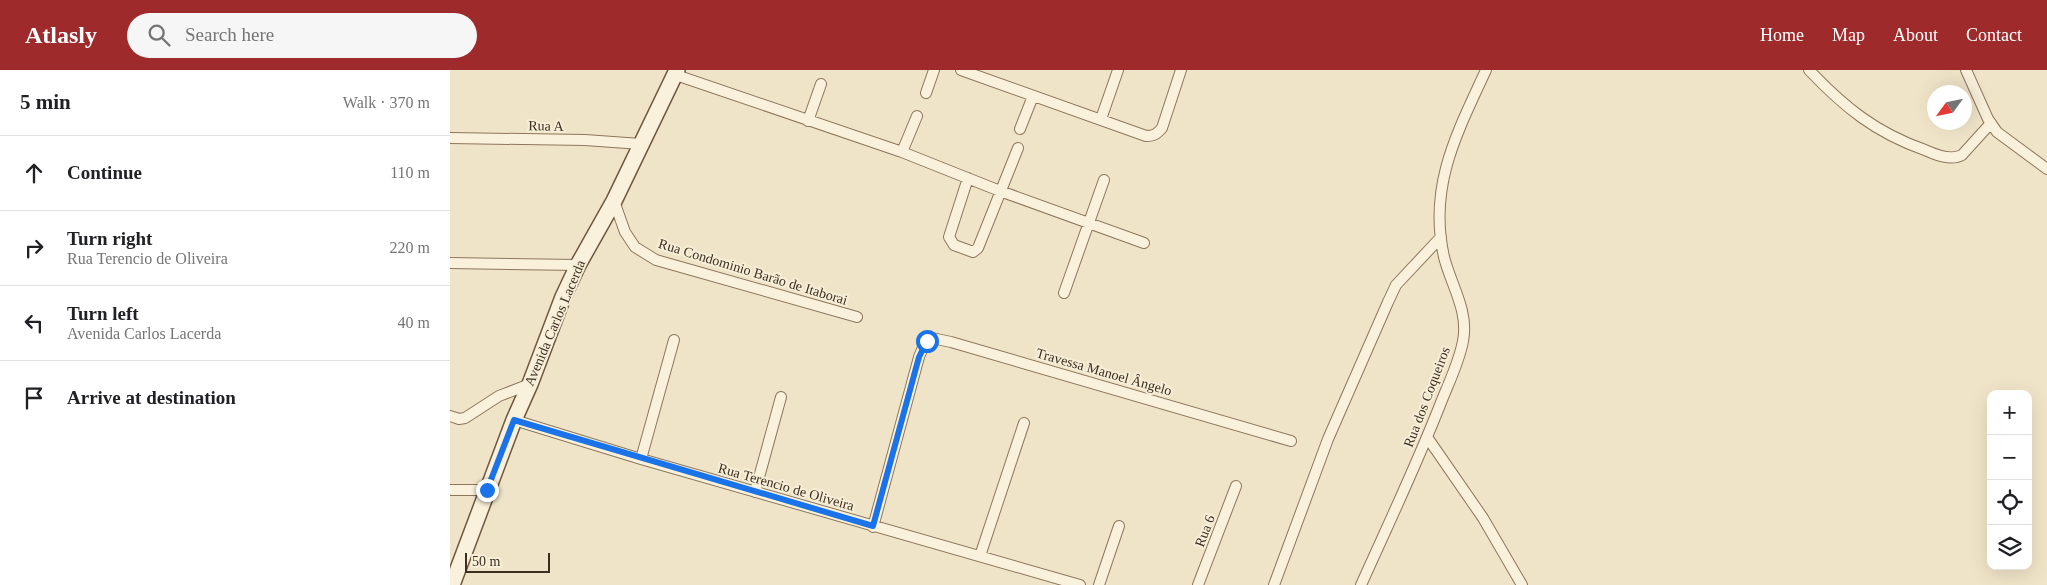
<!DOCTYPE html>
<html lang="en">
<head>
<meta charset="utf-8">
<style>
	:root { --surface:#fff; --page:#f6f6f6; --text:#202124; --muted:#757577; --line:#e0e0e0; --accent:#9e2a2b }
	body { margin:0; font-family:Georgia,serif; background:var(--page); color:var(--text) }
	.controls { position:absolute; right:15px; bottom:15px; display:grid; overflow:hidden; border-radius:10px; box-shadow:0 5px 20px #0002 }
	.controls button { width:45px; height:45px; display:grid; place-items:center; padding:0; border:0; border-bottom:1px solid var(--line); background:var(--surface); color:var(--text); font:25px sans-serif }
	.compass { position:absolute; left:1477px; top:15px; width:45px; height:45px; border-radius:50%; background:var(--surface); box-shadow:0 5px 20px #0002; rotate:237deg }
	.scale { position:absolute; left:15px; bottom:12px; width:85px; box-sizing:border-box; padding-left:5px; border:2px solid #3d2e20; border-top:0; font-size:14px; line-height:18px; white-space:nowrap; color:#3d2e20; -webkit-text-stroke:4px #f7eed8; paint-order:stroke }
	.stop { position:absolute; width:15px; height:15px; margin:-11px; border:4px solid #1a73e8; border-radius:50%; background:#fff }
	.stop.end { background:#1a73e8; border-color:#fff; box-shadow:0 1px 5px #0008 }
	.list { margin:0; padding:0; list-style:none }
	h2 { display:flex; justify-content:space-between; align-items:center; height:65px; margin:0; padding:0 20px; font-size:21px }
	h2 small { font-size:16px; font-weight:400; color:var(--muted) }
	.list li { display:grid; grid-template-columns:32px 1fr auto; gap:15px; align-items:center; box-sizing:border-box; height:75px; padding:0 20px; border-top:1px solid var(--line) }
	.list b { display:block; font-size:19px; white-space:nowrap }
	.list p { margin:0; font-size:16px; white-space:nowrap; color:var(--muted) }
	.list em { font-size:16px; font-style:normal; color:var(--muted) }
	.icon { flex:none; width:28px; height:28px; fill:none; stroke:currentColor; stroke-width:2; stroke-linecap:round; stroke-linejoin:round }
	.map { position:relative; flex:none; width:1597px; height:515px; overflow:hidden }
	header { display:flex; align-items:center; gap:30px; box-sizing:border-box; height:70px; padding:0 25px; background:var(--accent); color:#fff }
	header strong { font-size:24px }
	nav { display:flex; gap:28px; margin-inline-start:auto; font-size:18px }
	.search { width:350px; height:45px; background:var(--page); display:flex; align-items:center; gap:12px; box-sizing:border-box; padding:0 18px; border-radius:28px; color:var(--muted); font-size:19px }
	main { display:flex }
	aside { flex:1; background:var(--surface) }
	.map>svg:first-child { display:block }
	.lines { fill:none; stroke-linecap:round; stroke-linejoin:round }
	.street-casing { stroke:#8d765c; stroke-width:12 }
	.secondary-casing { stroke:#6f573f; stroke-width:18 }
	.street { stroke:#faf1dc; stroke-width:10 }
	.secondary { stroke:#faf1dc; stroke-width:15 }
	.route { stroke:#1a73e8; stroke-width:6 }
	.labels { text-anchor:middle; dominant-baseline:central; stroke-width:4; stroke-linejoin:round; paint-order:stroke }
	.street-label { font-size:14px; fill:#3d2e20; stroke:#f7eed8 }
</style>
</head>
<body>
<header>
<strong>Atlasly</strong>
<div class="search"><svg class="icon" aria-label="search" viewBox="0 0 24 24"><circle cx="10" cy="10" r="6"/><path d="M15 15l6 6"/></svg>Search here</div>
<nav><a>Home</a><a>Map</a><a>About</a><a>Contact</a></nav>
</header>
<main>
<aside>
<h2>5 min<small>Walk · 370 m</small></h2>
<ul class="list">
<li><svg class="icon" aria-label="ahead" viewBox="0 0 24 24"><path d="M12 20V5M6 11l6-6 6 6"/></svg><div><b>Continue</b></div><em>110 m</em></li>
<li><svg class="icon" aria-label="right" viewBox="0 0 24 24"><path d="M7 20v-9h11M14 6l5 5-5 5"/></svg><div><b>Turn right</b><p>Rua Terencio de Oliveira</p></div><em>220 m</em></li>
<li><svg class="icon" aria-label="left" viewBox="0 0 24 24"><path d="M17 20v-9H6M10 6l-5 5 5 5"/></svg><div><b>Turn left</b><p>Avenida Carlos Lacerda</p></div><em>40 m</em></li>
<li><svg class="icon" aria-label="arrive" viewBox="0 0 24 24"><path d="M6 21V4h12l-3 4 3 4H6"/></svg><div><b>Arrive at destination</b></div></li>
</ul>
</aside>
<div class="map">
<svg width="1597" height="515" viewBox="0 0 1597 515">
	<rect width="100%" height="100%" fill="#f0e4c8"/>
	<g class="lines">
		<g class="street-casing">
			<path id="street" d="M511,0L696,66C704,66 707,64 712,58L731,0
				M1359,0C1394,37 1426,63 1475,80C1486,85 1501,91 1512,85L1541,53
				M1516,0L1538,49L1547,62L1597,99
				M226,5L452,82L550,121L694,173
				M476,23L484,0
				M651,49L668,0
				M358,51L371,14
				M570,59L583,26
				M0,68L135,70L191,74
				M452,82L467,46
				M518,108L499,167L504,175L523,182L528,178L568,78
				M164,131L175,162L185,177L206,190L407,247
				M0,193L128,195
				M614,223L654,110
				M0,346L9,349L15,348L49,326L80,314
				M64,350L191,389L630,515
				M977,367L1033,448L1072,515
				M191,389L224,270
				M0,420H37
				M305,422L331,327
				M423,457L469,287L474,275L482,268L501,272L841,371
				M530,486L574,353
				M649,515L669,456
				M748,515L786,416
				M824,515L878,369L938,232L946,215L991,167
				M911,515C938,455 966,396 990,335C998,314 1009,293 1013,271C1019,241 1001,215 994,187C978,116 1007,63 1036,0"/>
		</g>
		<g class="secondary-casing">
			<path id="secondary" d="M2,515L64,350L80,314L113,227L128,195L164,131L227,0"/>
		</g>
		<use href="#street" class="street"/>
		<use href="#secondary" class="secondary"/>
	</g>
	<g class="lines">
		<path class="route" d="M37,420L64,350L423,456L469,287L477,271"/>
	</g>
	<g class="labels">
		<g class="street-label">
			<text transform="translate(96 56) rotate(1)">Rua A</text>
			<text transform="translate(303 202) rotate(17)">Rua Condominio Barão de Itaborai</text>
			<text transform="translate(105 253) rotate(-67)">Avenida Carlos Lacerda</text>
			<text transform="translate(654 302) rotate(16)">Travessa Manoel Ângelo</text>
			<text transform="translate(977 327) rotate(-69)">Rua dos Coqueiros</text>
			<text transform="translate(336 417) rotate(16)">Rua Terencio de Oliveira</text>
			<text transform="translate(755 461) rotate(-69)">Rua 6</text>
		</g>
	</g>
</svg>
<div class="controls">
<button>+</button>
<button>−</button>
<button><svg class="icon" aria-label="locate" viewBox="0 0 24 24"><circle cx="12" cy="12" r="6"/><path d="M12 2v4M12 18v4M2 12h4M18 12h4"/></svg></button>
<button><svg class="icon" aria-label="layers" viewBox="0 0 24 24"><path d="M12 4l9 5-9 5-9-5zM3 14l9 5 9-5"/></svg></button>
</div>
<svg class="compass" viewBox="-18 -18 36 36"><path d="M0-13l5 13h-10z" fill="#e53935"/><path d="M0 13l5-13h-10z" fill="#757577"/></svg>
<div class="scale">50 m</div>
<div class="stop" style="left:477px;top:271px"></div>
<div class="stop end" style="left:37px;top:420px"></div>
</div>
</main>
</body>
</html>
